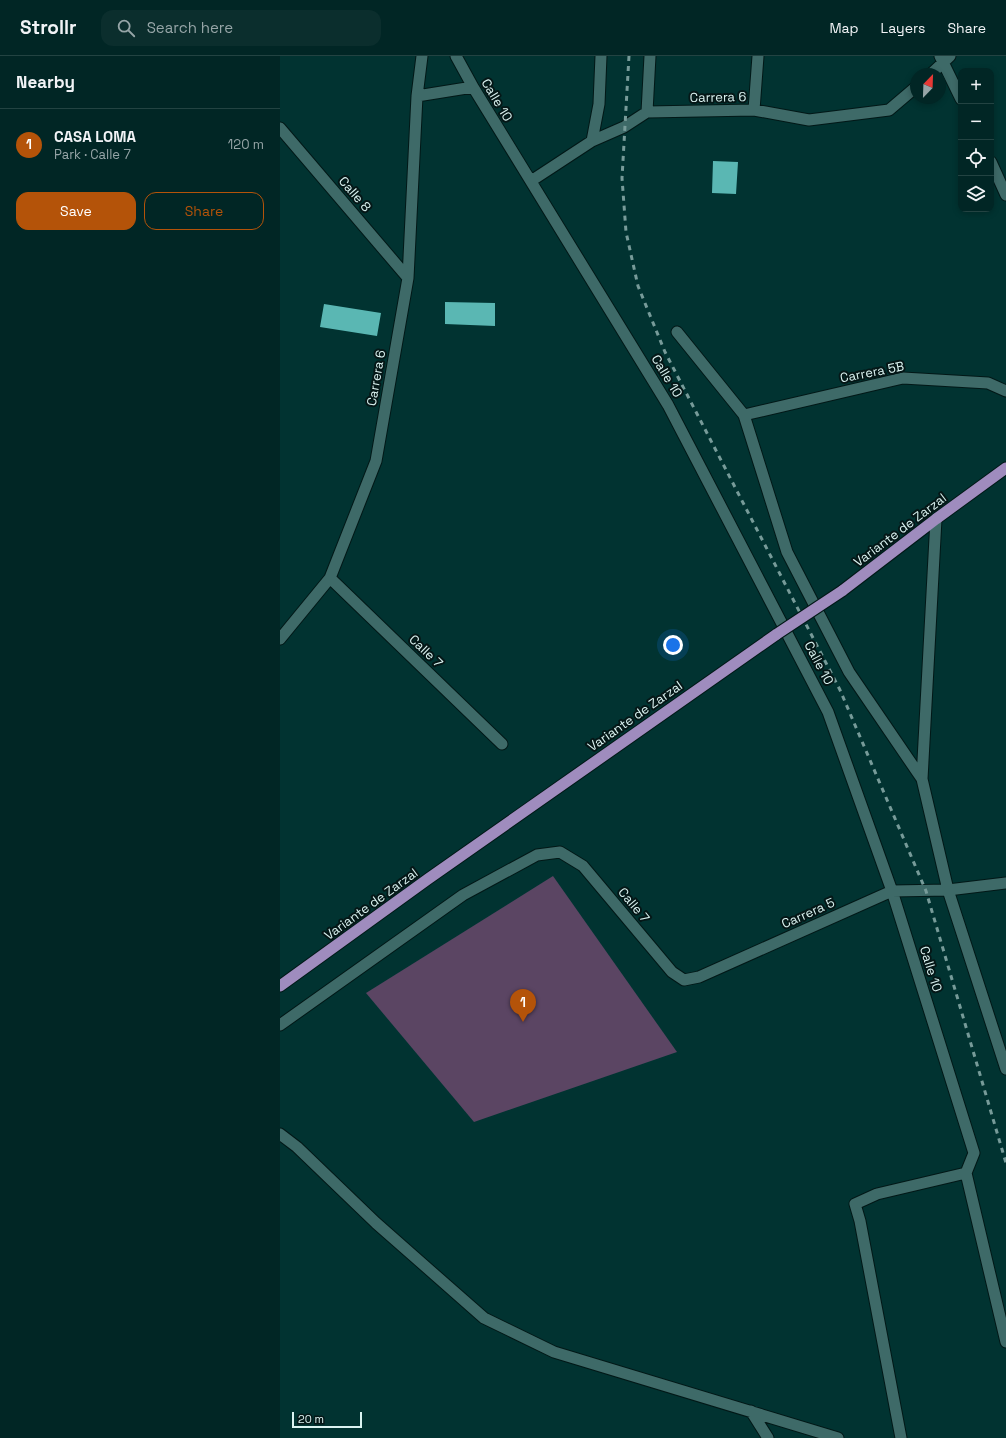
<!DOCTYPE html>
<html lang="en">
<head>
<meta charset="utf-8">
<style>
	:root { --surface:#012625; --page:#0b2e2d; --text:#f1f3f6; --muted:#96a5a7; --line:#234342; --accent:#b45309 }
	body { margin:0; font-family:"Space Grotesk",sans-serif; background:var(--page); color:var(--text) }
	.controls { position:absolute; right:12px; top:12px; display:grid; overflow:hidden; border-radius:8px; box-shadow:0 2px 6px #0003 }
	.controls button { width:36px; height:36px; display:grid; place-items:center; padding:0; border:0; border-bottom:1px solid var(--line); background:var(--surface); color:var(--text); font:20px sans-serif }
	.compass { position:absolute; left:630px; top:12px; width:36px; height:36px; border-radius:50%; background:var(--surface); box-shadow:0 2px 6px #0003; rotate:23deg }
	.scale { position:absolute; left:12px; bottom:10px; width:70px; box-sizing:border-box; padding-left:4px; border:2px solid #dbf3f1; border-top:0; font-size:11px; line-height:14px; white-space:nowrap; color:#dbf3f1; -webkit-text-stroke:3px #051717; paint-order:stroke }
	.you { position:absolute; left:393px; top:589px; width:14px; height:14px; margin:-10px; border:3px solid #fff; border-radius:50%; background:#1a73e8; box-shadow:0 0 0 6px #1a73e833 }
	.badge { display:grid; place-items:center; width:26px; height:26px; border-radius:50%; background:var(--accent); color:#fff; font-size:13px; font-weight:700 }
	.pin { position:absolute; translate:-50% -33px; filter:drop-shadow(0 1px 2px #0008) }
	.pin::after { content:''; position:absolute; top:21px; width:14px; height:12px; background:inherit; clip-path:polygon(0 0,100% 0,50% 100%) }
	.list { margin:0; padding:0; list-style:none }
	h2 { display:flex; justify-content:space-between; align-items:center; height:52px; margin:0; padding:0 16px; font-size:17px }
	h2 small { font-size:13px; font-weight:400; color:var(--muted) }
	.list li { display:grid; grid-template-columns:26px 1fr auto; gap:12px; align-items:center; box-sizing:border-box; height:72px; padding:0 16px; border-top:1px solid var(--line) }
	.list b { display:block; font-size:15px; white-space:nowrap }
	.list p { margin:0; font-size:13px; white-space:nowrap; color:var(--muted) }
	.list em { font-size:13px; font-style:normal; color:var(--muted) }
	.actions { display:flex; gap:8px; padding:12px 16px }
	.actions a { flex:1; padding:9px 0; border:1px solid var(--accent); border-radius:12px; text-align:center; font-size:14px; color:var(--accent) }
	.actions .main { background:var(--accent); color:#fff }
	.icon { flex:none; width:22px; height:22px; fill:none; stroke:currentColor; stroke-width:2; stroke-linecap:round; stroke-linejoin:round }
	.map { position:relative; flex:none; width:726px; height:1382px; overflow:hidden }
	header { display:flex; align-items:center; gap:24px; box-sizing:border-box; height:56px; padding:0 20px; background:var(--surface); border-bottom:1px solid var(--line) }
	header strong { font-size:19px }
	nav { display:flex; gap:22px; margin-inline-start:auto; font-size:14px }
	.search { width:280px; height:36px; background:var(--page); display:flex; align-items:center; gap:10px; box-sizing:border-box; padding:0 14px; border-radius:12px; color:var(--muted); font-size:15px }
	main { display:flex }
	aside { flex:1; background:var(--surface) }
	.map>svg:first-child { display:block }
	.green { fill:#5b4563 }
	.building { fill:#5ab7b3 }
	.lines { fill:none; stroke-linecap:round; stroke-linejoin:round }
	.minor-casing { stroke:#021817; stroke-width:13 }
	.primary-casing { stroke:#021817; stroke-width:13 }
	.minor { stroke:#3e6a68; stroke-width:11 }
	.primary { stroke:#9f8cbe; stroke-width:11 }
	.rail { stroke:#779b99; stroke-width:3; stroke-dasharray:5 5; stroke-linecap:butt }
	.primary-bridge-casing { stroke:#021817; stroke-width:13; stroke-linecap:butt }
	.primary-bridge { stroke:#9f8cbe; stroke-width:11 }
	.labels { text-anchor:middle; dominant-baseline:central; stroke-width:4; stroke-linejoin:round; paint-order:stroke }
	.street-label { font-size:13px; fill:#dbf3f1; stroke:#051717 }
</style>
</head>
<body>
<header>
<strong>Strollr</strong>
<div class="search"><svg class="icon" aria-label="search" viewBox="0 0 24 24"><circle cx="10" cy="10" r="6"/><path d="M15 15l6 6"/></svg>Search here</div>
<nav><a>Map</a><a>Layers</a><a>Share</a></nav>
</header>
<main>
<aside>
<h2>Nearby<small></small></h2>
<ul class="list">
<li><span class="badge">1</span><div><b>CASA LOMA</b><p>Park · Calle 7</p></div><em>120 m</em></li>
</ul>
<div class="actions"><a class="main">Save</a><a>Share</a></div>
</aside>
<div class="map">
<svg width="726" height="1382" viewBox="0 0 726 1382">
	<rect width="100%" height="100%" fill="#013331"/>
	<path class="green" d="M273,820L397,996L194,1066L86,937Z"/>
	<path class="building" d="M433,105L458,106L456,138L432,137Z
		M165,246L215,247V270L165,268Z
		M44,248L101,257L97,280L40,271Z"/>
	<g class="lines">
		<g class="minor-casing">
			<path id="minor" d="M176,0L193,31L388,349L548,656L612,835L694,1097L686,1117L726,1286
				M660,0L681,43
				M651,18L670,0
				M137,40L193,31
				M474,54L478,0
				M367,56L370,0
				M0,72L128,222
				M312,85L319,48L321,0
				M711,106L726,139
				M251,125L312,85L344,71L367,56L474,54L529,64L609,54L636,31
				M397,276L464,359L507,496L569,616L642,723L668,834L726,1013
				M464,359L623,322L708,327L726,335
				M50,522L222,688
				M0,583L50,522L96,405L128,222L137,40L142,0
				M642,723L656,463
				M0,969L183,839L257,799L280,796L303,810L392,916L404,924L419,921L612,835L668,834L726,827
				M0,1078L17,1091L96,1167L204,1262L274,1296L558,1382
				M471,1355L488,1382
				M621,1382L580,1165L575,1148L597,1138L686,1117"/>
		</g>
		<g class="primary-casing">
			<path id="primary" d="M562,535L656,463L726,412
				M0,930L148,823L497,578"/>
		</g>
		<use href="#minor" class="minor"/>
		<use href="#primary" class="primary"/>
		<path class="rail" d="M349,0L342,122L346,176L358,230L385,296L560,634L646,835L726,1107"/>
		<g class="primary-bridge-casing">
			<path id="primary-bridge" d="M497,578L562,535"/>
		</g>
		<use href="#primary-bridge" class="primary-bridge"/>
	</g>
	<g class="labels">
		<g class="street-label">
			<text transform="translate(438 41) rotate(-1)">Carrera 6</text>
			<text transform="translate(217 44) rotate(59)">Calle 10</text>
			<text transform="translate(75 138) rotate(49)">Calle 8</text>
			<text transform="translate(592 316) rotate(-11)">Carrera 5B</text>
			<text transform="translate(387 320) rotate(59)">Calle 10</text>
			<text transform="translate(96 322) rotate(-80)">Carrera 6</text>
			<text transform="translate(620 474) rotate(-37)">Variante de Zarzal</text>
			<text transform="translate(146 595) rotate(44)">Calle 7</text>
			<text transform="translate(539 607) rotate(62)">Calle 10</text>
			<text transform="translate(355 660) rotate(-35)">Variante de Zarzal</text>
			<text transform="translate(91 848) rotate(-36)">Variante de Zarzal</text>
			<text transform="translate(354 849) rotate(50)">Calle 7</text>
			<text transform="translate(528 857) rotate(-24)">Carrera 5</text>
			<text transform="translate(651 913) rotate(73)">Calle 10</text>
		</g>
	</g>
</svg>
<div class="controls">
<button>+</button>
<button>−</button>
<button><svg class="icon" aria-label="locate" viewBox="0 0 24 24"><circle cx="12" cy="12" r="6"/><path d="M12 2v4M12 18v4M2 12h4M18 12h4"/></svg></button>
<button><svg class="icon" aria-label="layers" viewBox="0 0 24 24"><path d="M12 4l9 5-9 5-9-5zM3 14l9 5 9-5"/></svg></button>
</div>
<svg class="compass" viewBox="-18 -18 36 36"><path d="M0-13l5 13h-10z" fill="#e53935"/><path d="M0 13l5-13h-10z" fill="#96a5a7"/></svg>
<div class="scale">20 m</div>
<div class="you"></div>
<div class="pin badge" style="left:243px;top:966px">1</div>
</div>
</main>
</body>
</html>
